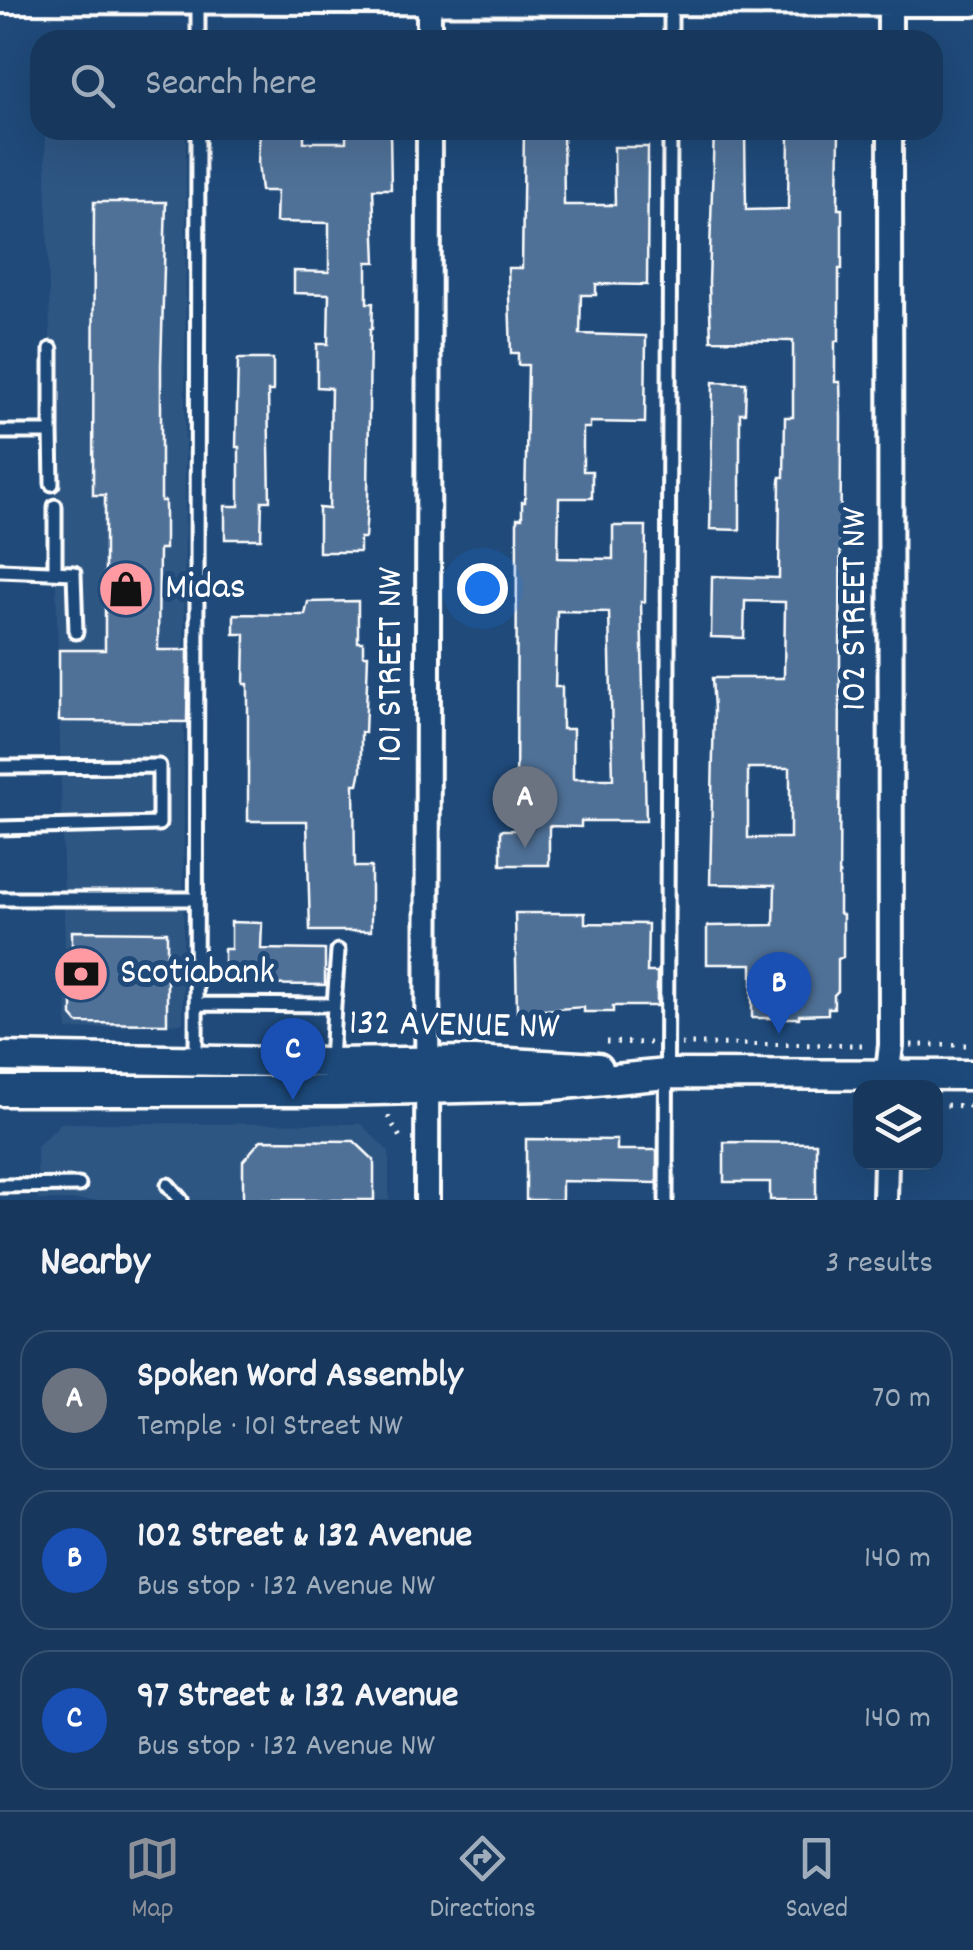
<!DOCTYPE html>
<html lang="en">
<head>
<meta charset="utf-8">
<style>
	:root { --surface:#17385c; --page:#203f62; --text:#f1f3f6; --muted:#9eacbb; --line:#365272; --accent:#8c9099 }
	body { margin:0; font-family:Dekko,sans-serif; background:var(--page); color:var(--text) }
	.controls { position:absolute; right:30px; bottom:30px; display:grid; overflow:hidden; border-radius:20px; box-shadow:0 10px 40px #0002 }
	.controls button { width:90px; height:90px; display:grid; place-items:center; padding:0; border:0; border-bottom:2px solid var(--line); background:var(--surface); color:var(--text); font:50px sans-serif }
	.you { position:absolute; left:482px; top:588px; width:35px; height:35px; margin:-25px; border:8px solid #fff; border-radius:50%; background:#1a73e8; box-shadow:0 0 0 15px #1a73e833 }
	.badge { display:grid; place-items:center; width:65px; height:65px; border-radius:50%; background:var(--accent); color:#fff; font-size:32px; font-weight:700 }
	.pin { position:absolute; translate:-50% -82px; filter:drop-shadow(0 2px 5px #0008) }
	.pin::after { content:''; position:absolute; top:52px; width:35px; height:30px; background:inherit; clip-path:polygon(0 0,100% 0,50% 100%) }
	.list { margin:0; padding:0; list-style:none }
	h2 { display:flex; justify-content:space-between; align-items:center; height:130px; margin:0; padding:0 40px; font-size:42px }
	h2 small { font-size:32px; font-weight:400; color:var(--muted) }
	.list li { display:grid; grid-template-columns:65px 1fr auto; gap:30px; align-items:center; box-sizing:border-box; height:140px; margin:0 20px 20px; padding:0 20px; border:2px solid var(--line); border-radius:30px }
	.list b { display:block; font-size:38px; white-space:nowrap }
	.list p { margin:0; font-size:32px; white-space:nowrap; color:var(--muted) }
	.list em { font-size:32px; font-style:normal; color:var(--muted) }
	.icon { flex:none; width:55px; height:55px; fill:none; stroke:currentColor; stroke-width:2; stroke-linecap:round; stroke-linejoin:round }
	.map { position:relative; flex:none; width:973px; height:1200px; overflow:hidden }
	.search { position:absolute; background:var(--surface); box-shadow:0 10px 40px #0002; left:30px; right:30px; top:30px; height:110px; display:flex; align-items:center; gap:25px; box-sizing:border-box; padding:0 35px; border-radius:30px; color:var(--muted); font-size:38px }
	.sheet { height:610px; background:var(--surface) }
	nav { display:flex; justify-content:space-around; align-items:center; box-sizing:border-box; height:140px; border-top:2px solid var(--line); background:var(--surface); font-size:28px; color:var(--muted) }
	nav a { display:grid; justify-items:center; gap:5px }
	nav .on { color:var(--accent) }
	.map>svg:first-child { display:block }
	.built { fill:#2e5683 }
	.building { fill:#507197; stroke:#fff; stroke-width:2.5; fill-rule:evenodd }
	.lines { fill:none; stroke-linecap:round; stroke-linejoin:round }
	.service-casing { stroke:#fff; stroke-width:19 }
	.minor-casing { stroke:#fff; stroke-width:30 }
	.tertiary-casing { stroke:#fff; stroke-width:35 }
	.path { stroke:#fff; stroke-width:5; stroke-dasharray:2.5 8; stroke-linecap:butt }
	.service { stroke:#1f4a7a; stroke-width:11 }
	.minor { stroke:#1f4a7a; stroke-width:22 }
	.tertiary { stroke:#1f4a7a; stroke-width:28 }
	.labels { text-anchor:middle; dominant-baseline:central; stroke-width:10; stroke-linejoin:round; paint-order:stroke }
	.poi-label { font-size:38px; fill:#fff; stroke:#1f4a7a; text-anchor:start }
	.street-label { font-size:38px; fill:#fff; stroke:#1f4a7a }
</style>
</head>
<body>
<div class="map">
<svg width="973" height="1200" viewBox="0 0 973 1200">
	<rect width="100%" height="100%" fill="#1f4a7a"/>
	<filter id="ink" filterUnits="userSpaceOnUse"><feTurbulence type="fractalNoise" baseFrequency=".01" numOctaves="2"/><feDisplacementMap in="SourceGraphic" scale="20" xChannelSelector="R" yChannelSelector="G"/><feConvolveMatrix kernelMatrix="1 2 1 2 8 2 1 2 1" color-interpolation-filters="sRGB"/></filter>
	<g filter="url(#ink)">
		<path class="built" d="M45,130H186L183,1023L67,1030Z
			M61,1123L361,1124L389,1152V1200H38L37,1146Z"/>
		<path class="building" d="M260,130H304V142H346V130H390L391,189H373L376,262H367V303H373L372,329H370L368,497L365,538H360V552H319V508L329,509L331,388L317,387V344H328L329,294L294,293V271L329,272V223L276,222L277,191H261L258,162Z
			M524,130H563L564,205H615L614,147H648L647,285L596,284V295H581L580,334L646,336L645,423L590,422V428H583V471H592V498H559L558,558L613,559V526H646L645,602H641L646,821H581V827L549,826V865H501V830H516L517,518H522V502H525L528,365H518V353H511L508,268H522ZM557,611L609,612L613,779H573V729H562V687H555Z
			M714,130H745L746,210L788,209L789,130H839L838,209H842V269H839V341H835V382H840L841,418L839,913L843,915V957L838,959V991L834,995V1008H828V1014L799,1015V1018H752V964H707V926L774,925L775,885L710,884L714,709L712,678H784L785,602L745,601L744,638L711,637L712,576L779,578L780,477H784L785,417H793V341L711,340L709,283ZM748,768H790V838H748Z
			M94,202H166L161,365V501H165V549H159L158,650H188L187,722L59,721V650H105V495H93Z
			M238,359H273V391H268L270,501H262L261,539H225V506H239V447H236Z
			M713,382L746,383L745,413H740V530L710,529Z
			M358,601V642H363V655H368L367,683L365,733L361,732V770L358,784H354L355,867H371V931H310L307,821H248V684H244L245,634H234V614L305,615L308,602Z
			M515,913H585V923L648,924L647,972H657V1006H613V1012H584V1007L517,1012Z
			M231,922L262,923L261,949L325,950V985L224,984V949H231Z
			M72,931L167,932V1024L78,1023L72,1016Z
			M526,1139L617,1140V1150H657V1183L562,1181V1200H526Z
			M261,1140L354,1141L374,1160V1200H243V1161Z
			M724,1142L816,1143V1200H770V1182H724Z"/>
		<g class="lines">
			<g class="service-casing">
				<path id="service" d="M198,40V3
					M671,40V0
					M51,349V432
					M0,432H51L52,484
					M55,506V572
					M0,570L74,573L76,632
					M0,767L159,766V824L0,828
					M0,899H195
					M196,1004L334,1005L331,1063
					M334,1005L338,951
					M196,1061L198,130
					M168,1185L181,1200
					M0,1186L79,1185
					M666,1200L670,130"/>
			</g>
			<g class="minor-casing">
				<path id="minor" d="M890,0V40
					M0,1L973,4
					M429,40V0
					M886,1088L891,1045L890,130
					M427,1200L429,130
					M885,1200L886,1162"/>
			</g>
			<g class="tertiary-casing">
				<path id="tertiary" d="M0,1057L331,1063L474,1061L598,1068
					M0,1091H336L543,1086L667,1074L973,1075"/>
			</g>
			<path class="path" d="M606,1042L650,1043
				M681,1044L870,1045
				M911,1045H973
				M936,1105L973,1106
				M388,1116L402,1141"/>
			<use href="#service" class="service"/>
			<use href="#minor" class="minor"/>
			<use href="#tertiary" class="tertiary"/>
		</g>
	</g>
	<defs>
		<g id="shop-disc" transform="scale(2.875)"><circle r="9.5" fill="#ff9aa2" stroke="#1f4a7a"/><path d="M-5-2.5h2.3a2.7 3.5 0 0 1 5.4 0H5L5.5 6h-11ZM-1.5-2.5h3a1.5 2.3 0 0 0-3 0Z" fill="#111"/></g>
		<g id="bank-disc" transform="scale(2.875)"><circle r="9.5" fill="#ff9aa2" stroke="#1f4a7a"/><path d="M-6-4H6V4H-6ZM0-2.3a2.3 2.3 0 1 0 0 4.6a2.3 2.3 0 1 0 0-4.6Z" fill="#111"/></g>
	</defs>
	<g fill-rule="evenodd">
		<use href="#shop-disc" x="126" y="589"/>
		<use href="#bank-disc" x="81" y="974"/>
	</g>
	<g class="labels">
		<g class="poi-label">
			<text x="165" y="589">Midas</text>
			<text x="120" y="974">Scotiabank</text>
		</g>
		<g class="street-label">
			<text transform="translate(856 609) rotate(-90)">102 STREET NW</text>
			<text transform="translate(392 665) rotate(-90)">101 STREET NW</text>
			<text transform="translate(454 1027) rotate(1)">132 AVENUE NW</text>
		</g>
	</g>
</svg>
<div class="controls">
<button><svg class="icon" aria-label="layers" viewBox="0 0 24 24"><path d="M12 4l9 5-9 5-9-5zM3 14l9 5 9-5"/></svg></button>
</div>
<div class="you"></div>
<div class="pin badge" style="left:525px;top:848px;background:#6b7280">A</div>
<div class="pin badge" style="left:779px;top:1034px;background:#1a4fb4">B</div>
<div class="pin badge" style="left:293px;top:1100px;background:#1a4fb4">C</div>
<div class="search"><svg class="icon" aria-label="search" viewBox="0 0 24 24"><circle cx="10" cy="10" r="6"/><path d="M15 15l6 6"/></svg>Search here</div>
</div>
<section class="sheet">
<h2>Nearby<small>3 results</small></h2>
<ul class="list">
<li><span class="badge" style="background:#6b7280">A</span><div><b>Spoken Word Assembly</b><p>Temple · 101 Street NW</p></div><em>70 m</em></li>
<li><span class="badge" style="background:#1a4fb4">B</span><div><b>102 Street &amp; 132 Avenue</b><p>Bus stop · 132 Avenue NW</p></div><em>140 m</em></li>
<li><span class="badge" style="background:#1a4fb4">C</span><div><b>97 Street &amp; 132 Avenue</b><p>Bus stop · 132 Avenue NW</p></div><em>140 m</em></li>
</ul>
</section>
<nav>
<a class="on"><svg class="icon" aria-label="map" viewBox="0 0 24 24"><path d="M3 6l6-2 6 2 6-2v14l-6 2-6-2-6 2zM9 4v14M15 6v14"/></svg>Map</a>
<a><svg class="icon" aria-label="directions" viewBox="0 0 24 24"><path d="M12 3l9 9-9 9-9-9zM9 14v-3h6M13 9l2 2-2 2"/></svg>Directions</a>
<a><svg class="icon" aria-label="saved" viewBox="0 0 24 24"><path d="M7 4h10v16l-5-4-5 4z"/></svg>Saved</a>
</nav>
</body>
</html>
